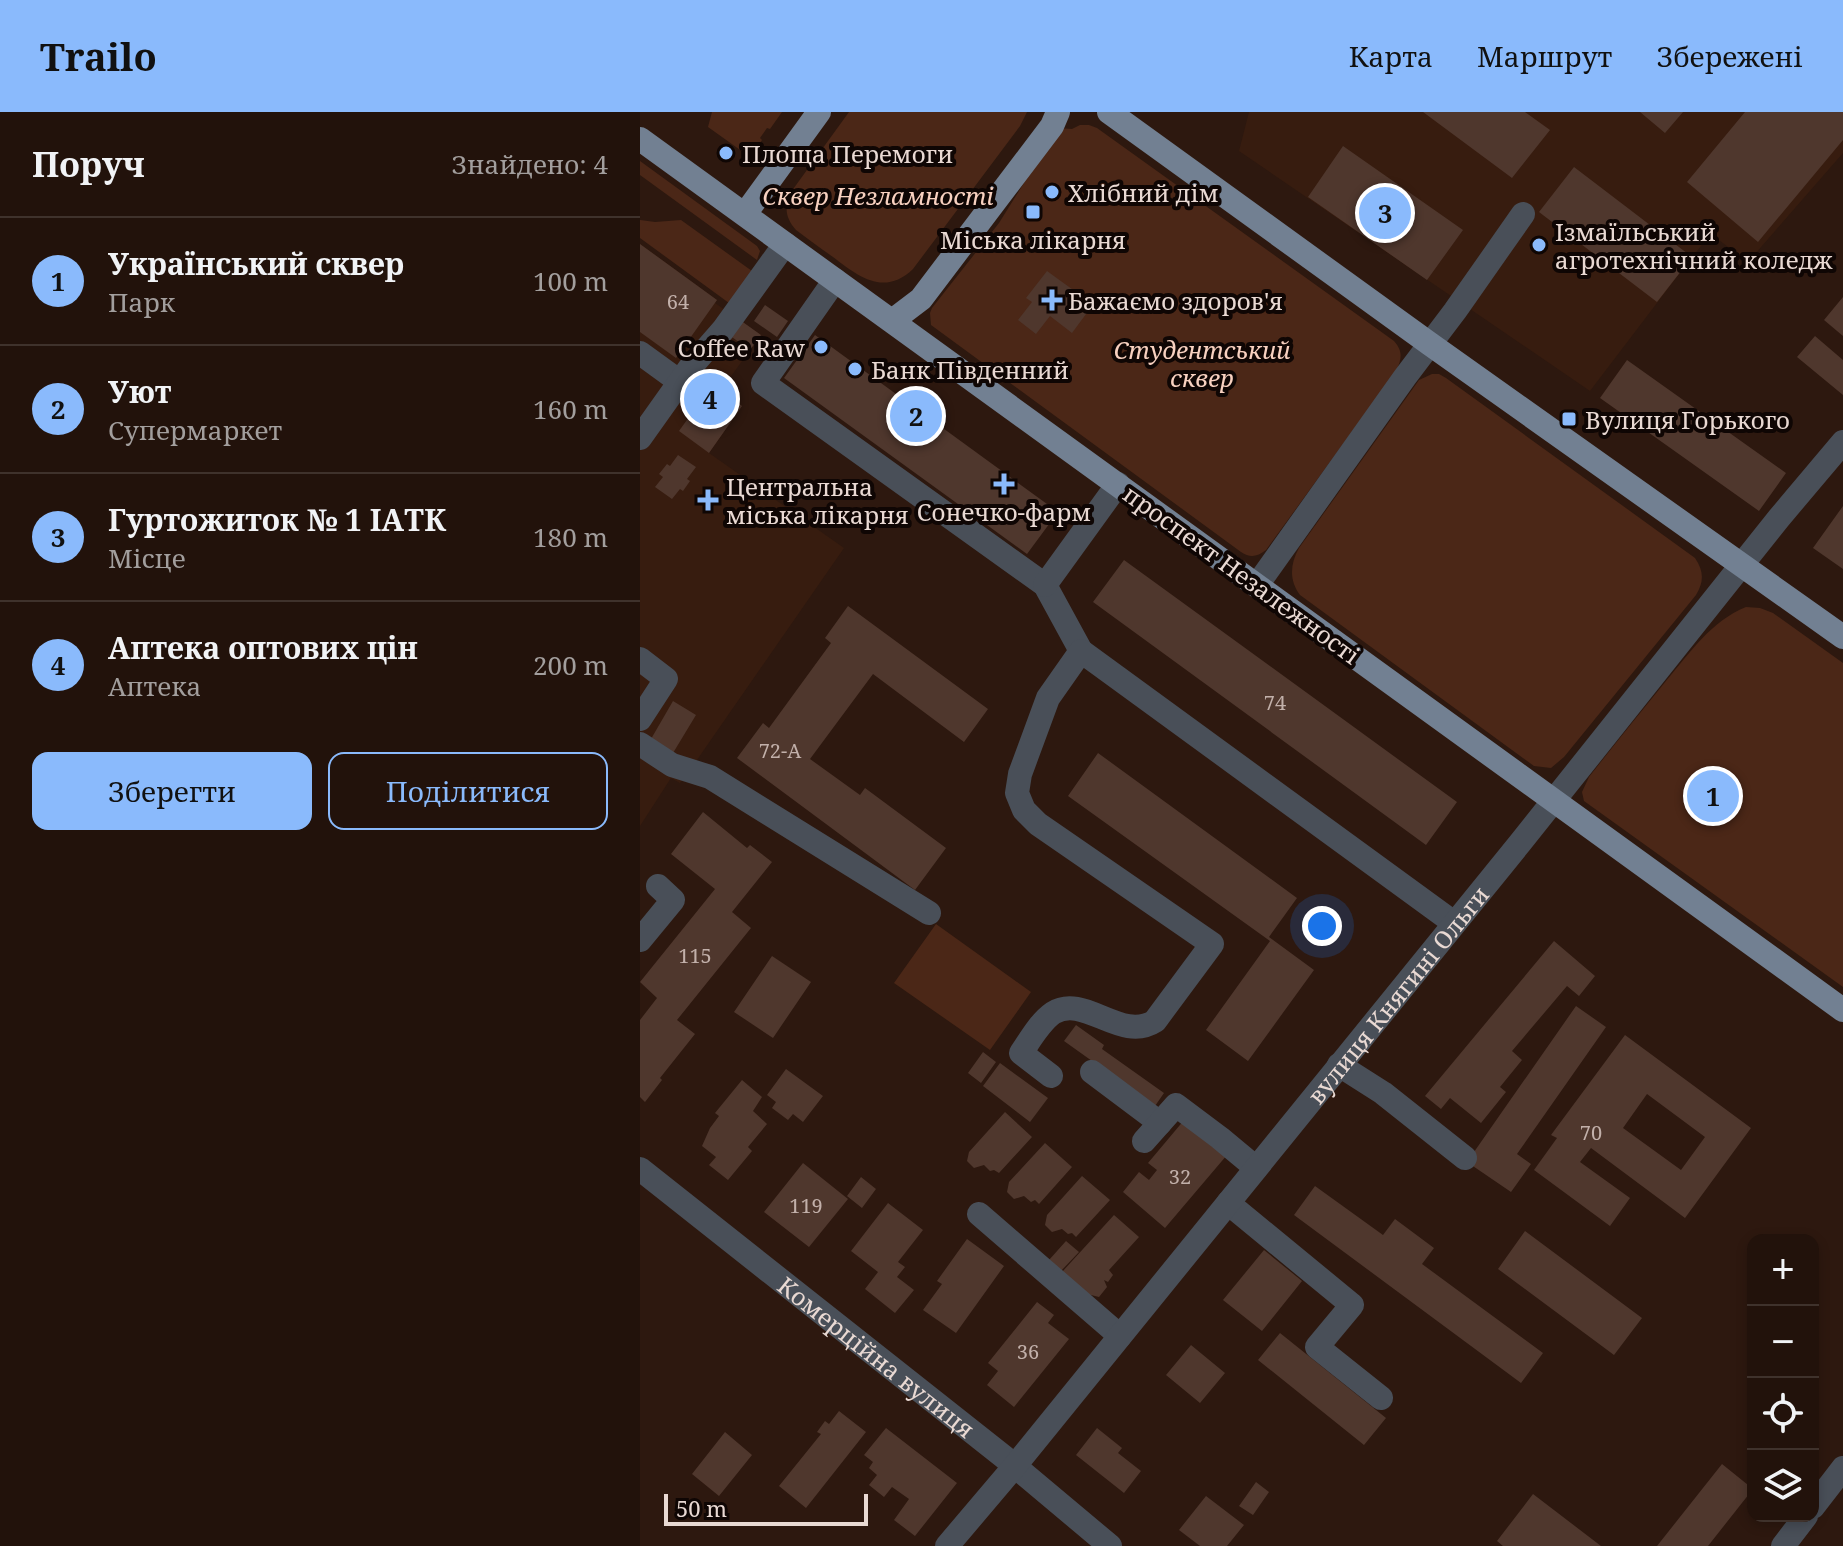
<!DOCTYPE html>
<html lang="uk">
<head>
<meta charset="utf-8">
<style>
	:root { --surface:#22120b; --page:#2e2019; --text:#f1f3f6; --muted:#a29e9d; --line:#3f322c; --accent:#8abafc }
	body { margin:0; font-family:"Noto Serif",serif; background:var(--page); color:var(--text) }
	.controls { position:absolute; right:24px; bottom:24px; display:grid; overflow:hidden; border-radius:16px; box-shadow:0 4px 12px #0003 }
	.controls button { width:72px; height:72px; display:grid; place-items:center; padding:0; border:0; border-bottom:2px solid var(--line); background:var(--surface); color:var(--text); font:40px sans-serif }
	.scale { position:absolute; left:24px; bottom:20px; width:204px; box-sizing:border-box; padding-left:8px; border:4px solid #e9d9d3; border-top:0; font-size:22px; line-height:28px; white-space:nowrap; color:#e9d9d3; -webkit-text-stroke:6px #0f0604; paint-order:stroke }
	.you { position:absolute; left:682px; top:814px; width:28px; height:28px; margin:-20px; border:6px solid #fff; border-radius:50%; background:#1a73e8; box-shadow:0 0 0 12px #1a73e833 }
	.badge { display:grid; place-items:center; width:52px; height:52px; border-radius:50%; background:var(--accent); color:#111; font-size:26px; font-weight:700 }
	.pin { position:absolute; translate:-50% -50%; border:4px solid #fff; box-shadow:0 2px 8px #0006 }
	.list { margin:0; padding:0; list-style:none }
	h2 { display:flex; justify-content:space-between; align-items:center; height:104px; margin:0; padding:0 32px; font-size:34px }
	h2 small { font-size:26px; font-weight:400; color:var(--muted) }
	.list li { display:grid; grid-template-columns:52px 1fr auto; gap:24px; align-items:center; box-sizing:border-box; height:128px; padding:0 32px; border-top:2px solid var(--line) }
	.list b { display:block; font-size:30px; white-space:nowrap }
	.list p { margin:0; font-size:26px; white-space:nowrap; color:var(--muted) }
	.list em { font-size:26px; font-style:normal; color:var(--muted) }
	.actions { display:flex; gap:16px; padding:24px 32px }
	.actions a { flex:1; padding:18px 0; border:2px solid var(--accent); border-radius:16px; text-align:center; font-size:28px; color:var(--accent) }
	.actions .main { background:var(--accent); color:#111 }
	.icon { flex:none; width:44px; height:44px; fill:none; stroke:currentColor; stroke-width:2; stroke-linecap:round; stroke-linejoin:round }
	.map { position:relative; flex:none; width:1203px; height:1434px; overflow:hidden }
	header { display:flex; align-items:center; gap:48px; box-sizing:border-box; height:112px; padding:0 40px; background:var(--accent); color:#111 }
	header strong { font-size:38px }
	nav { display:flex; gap:44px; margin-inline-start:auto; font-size:28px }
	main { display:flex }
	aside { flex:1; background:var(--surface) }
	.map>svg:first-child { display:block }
	.built { fill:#371c0f }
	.green { fill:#4b2717 }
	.building { fill:#4f372d; fill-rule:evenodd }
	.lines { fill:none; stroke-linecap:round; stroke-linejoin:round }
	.minor { stroke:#494f58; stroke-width:24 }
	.major { stroke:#728092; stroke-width:24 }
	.poi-dot { fill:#8abafc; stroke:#0f0604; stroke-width:3 }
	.labels { text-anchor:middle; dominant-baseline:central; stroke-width:8; stroke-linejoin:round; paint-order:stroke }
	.number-label { font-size:20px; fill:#c2b0aa }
	.poi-label { font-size:24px; fill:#e9d9d3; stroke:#0f0604; text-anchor:start }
	.park-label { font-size:24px; font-style:italic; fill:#f8d1c0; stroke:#0f0604 }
	.street-label { font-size:24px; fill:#e9d9d3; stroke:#0f0604 }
</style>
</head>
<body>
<header>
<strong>Trailo</strong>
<nav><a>Карта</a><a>Маршрут</a><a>Збережені</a></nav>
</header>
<main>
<aside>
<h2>Поруч<small>Знайдено: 4</small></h2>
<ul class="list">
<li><span class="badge">1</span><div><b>Український сквер</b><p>Парк</p></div><em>100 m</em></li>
<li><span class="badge">2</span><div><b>Уют</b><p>Супермаркет</p></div><em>160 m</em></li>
<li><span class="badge">3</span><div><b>Гуртожиток № 1 ІАТК</b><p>Місце</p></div><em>180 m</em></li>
<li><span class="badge">4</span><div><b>Аптека оптових цін</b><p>Аптека</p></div><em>200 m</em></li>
</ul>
<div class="actions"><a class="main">Зберегти</a><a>Поділитися</a></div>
</aside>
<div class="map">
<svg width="1203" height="1434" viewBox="0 0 1203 1434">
	<rect width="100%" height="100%" fill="#2d180f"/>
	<path class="built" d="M609,0H1203V41L1108,150L1071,122L1052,145L950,279L599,39Z
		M0,132L77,188L75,191L121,223L81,278L102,294L69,341L204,436L50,658L40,671L31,666L0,714Z"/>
	<path class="green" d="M72,0H142L130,17L127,16L120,26L122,28L110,45L68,15Z
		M209,0H387L380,14L273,157C244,185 218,164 193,145C180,136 168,127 156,118C145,106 144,94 151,80Z
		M440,13H449L457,16L754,229C763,239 762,247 756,259L626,438C617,445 610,446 601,440L291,213L290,201L292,196L359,111L418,16L432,17Z
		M0,49L117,134L120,139L117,148L0,63Z
		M0,108L15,110L41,108L112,159L89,191L0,126Z
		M792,262H799L806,266L1055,446C1064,459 1064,470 1056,483L924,645L911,656L894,654L660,483C649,468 650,452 659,436L779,268Z
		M1106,495L1120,496L1133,501L1203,551V875L944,689L942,680L949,665C974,633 1000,601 1026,569C1050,541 1071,509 1106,495Z
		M296,812L391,880L350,938L254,871Z"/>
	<path class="building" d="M783,0H885L910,18L872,66Z
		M1000,0H1043L1025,21Z
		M1105,0H1203V28L1118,130L1047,70Z
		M703,34L823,118L787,168L668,85Z
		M934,55L1052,145L1017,190L899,100Z
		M0,132L77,188L36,246L0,220Z
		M407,159L436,180L431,185L449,198L432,221L410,204L396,222L378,208L392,190L386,186Z
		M1203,185V224L1184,208Z
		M125,193L148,209L137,225L114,209Z
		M100,208L121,223L110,238L89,223Z
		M175,223L418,400L387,442L144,266Z
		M1175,224L1203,248V283L1157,245Z
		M987,248L1146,361L1119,399L960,286Z
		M72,273L102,294L69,341L39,319Z
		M38,343L56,355L47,367L50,369L43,379L40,377L32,387L15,375L23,365L19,362L27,352L30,354Z
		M1203,394V457L1173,436Z
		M484,448L817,690L786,733L453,490Z
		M208,494L348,597L324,630L233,562L170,647L220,683L225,676L306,736L275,778L97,646L123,611L129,616L191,531L185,526Z
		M33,589L56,603L33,641L11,627Z
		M458,641L657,786L629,825L674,858L608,949L566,918L630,829L428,684Z
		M63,700L107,736L110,733L132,750L92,800L111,816L37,908L55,922L20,966L22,968L5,990L0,985V908L17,886L0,870L75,777L31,742Z
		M914,829L955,864L939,884L927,874L872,939L882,948L860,975L866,980L841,1011L810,986L801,997L785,984Z
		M132,844L171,870L133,926L94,900Z
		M936,894L966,915L877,1042L891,1052L871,1080L827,1050Z
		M436,913L464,933L462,937L524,981L515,994L424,929Z
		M985,923L1111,1016L1045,1106L951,1036L940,1050L990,1086L970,1114L894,1058L917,1026L911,1023ZM1007,982L1065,1025L1041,1058L983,1016Z
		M343,940L356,950L341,971L328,961Z
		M360,951L408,986L390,1010L343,974Z
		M146,957L183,984L163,1010L153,1002L148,1008L132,996L136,990L127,983Z
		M102,968L122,985L113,999L127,1012L108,1035L112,1039L88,1068L69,1053L76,1045L62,1034L70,1016L79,1004L75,1001Z
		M365,1000L392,1025L359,1061L354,1058L350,1059L344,1053L334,1056L327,1049L329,1040Z
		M545,1007L587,1043L525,1116L483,1080L499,1060L509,1068L517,1058L508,1051Z
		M405,1031L432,1055L399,1092L395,1088L391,1090L384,1084L374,1087L367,1080L369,1070Z
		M163,1051L208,1087L169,1135L124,1100Z
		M442,1064L470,1088L436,1125L432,1121L428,1122L422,1117L412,1120L405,1113L407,1103Z
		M221,1065L236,1077L222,1096L207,1084Z
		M675,1074L743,1123L755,1107L794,1136L782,1152L903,1241L881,1271L654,1103Z
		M248,1091L283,1118L258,1150L265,1155L257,1165L274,1178L255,1201L225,1177L238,1160L211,1139Z
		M474,1103L499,1125L469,1158L473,1163L468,1170L464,1168L467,1175L459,1185L447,1182L422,1160Z
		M885,1119L1002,1206L974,1243L858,1157Z
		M327,1127L364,1154L316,1221L283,1198L302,1172L297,1169Z
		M426,1129L439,1140L421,1159L409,1148Z
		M624,1138L662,1169L622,1219L583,1188Z
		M397,1190L414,1203L408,1211L429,1227L374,1295L347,1273L358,1259L348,1251Z
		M640,1221L746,1306L724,1333L618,1248Z
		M551,1233L585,1261L560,1291L526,1263Z
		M199,1299L226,1320L166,1396L139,1374L181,1322L177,1320L185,1309L189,1312Z
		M246,1316L317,1371L275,1424L254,1408L269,1387L252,1375L244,1385L229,1373L237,1363L229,1356L233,1350L224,1343Z
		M457,1316L482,1336L478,1341L501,1359L484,1381L436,1343Z
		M85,1320L112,1343L79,1384L52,1362Z
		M1082,1352L1113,1377L1068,1434H1017Z
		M616,1370L629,1380L613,1403L599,1394Z
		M893,1382L961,1434H863L857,1429Z
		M566,1384L604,1413L587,1434H560L539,1418Z"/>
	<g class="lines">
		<g class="minor">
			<path d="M195,168L123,271L405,473L441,539"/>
			<path d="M0,241L40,270"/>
			<path d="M0,326L49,257L83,218L145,132"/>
			<path d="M405,473L478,372"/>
			<path d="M617,473L765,265L815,199L883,102"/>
			<path d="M0,547L26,567L0,607"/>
			<path d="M0,632L32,653L70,665L289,801"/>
			<path d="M0,828L33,788L18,774"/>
			<path d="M699,953L743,981L825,1046"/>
			<path d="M452,960L520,1011"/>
			<path d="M411,964L381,941C390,928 400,910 413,901C444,881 481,931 515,909L572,832L398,712L384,698L377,681L380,662L408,586L441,539L814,811"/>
			<path d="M504,1029L536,993L580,1026L616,1056"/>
			<path id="s1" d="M0,1057L364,1345L470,1434"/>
			<path d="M588,1091L712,1193L677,1235L741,1286"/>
			<path d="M339,1102L480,1224"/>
			<path d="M1173,1395L1203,1356"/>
			<path id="s2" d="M307,1434L374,1355L880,731L1139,406L1203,330"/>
			<path d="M1143,1434L1166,1404"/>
		</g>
		<path class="major" d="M469,0L790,232L1203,525
			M0,27L1203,898
			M105,102L179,0
			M252,209L281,187L412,14L418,0"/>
	</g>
	<g class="poi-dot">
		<circle cx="86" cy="41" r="8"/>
		<circle cx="412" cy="80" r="8"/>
		<rect x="385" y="92" width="16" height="16" rx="4"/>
		<circle cx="899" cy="133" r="8"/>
		<path d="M408 176h8v8h8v8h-8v8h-8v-8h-8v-8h8z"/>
		<circle cx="181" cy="235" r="8"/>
		<circle cx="215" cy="257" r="8"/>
		<rect x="921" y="299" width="16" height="16" rx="4"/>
		<path d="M360 360h8v8h8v8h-8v8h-8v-8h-8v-8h8z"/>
		<path d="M64 376h8v8h8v8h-8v8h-8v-8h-8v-8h8z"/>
	</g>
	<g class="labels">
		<g class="number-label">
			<text x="38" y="189">64</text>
			<text x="635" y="590">74</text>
			<text x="140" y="638">72-А</text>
			<text x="55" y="843">115</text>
			<text x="951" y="1020">70</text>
			<text x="540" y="1064">32</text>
			<text x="166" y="1093">119</text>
			<text x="388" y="1239">36</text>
		</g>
		<g class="poi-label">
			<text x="102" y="41">Площа Перемоги</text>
			<text x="428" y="80">Хлібний дім</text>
			<text x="915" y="119">Ізмаїльський<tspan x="915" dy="28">агротехнічний коледж</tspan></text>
			<text x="393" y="127" text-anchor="middle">Міська лікарня</text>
			<text x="428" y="188">Бажаємо здоров'я</text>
			<text x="165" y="235" text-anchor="end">Coffee Raw</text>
			<text x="231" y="257">Банк Південний</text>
			<text x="945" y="307">Вулиця Горького</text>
			<text x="86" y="374">Центральна<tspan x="86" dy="28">міська лікарня</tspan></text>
			<text x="364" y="399" text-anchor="middle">Сонечко-фарм</text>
		</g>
		<g class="park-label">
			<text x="238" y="83">Сквер Незламності</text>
			<text x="562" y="237">Студентський<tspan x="562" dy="28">сквер</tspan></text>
		</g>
		<g class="street-label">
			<text transform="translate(602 462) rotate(36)">проспект Незалежності</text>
			<text stroke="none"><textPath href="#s2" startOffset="712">вулиця Княгині Ольги</textPath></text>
			<text stroke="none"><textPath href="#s1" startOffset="302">Комерційна вулиця</textPath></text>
		</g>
	</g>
</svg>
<div class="controls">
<button>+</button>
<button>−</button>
<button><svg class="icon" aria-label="locate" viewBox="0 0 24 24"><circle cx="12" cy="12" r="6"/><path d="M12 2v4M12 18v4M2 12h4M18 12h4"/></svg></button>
<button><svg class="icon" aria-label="layers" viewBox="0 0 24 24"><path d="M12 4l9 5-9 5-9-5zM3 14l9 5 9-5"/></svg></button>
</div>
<div class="scale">50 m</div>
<div class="you"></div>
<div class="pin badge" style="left:1073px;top:684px">1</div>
<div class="pin badge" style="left:276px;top:304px">2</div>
<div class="pin badge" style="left:745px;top:101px">3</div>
<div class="pin badge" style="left:70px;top:287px">4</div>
</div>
</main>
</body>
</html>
